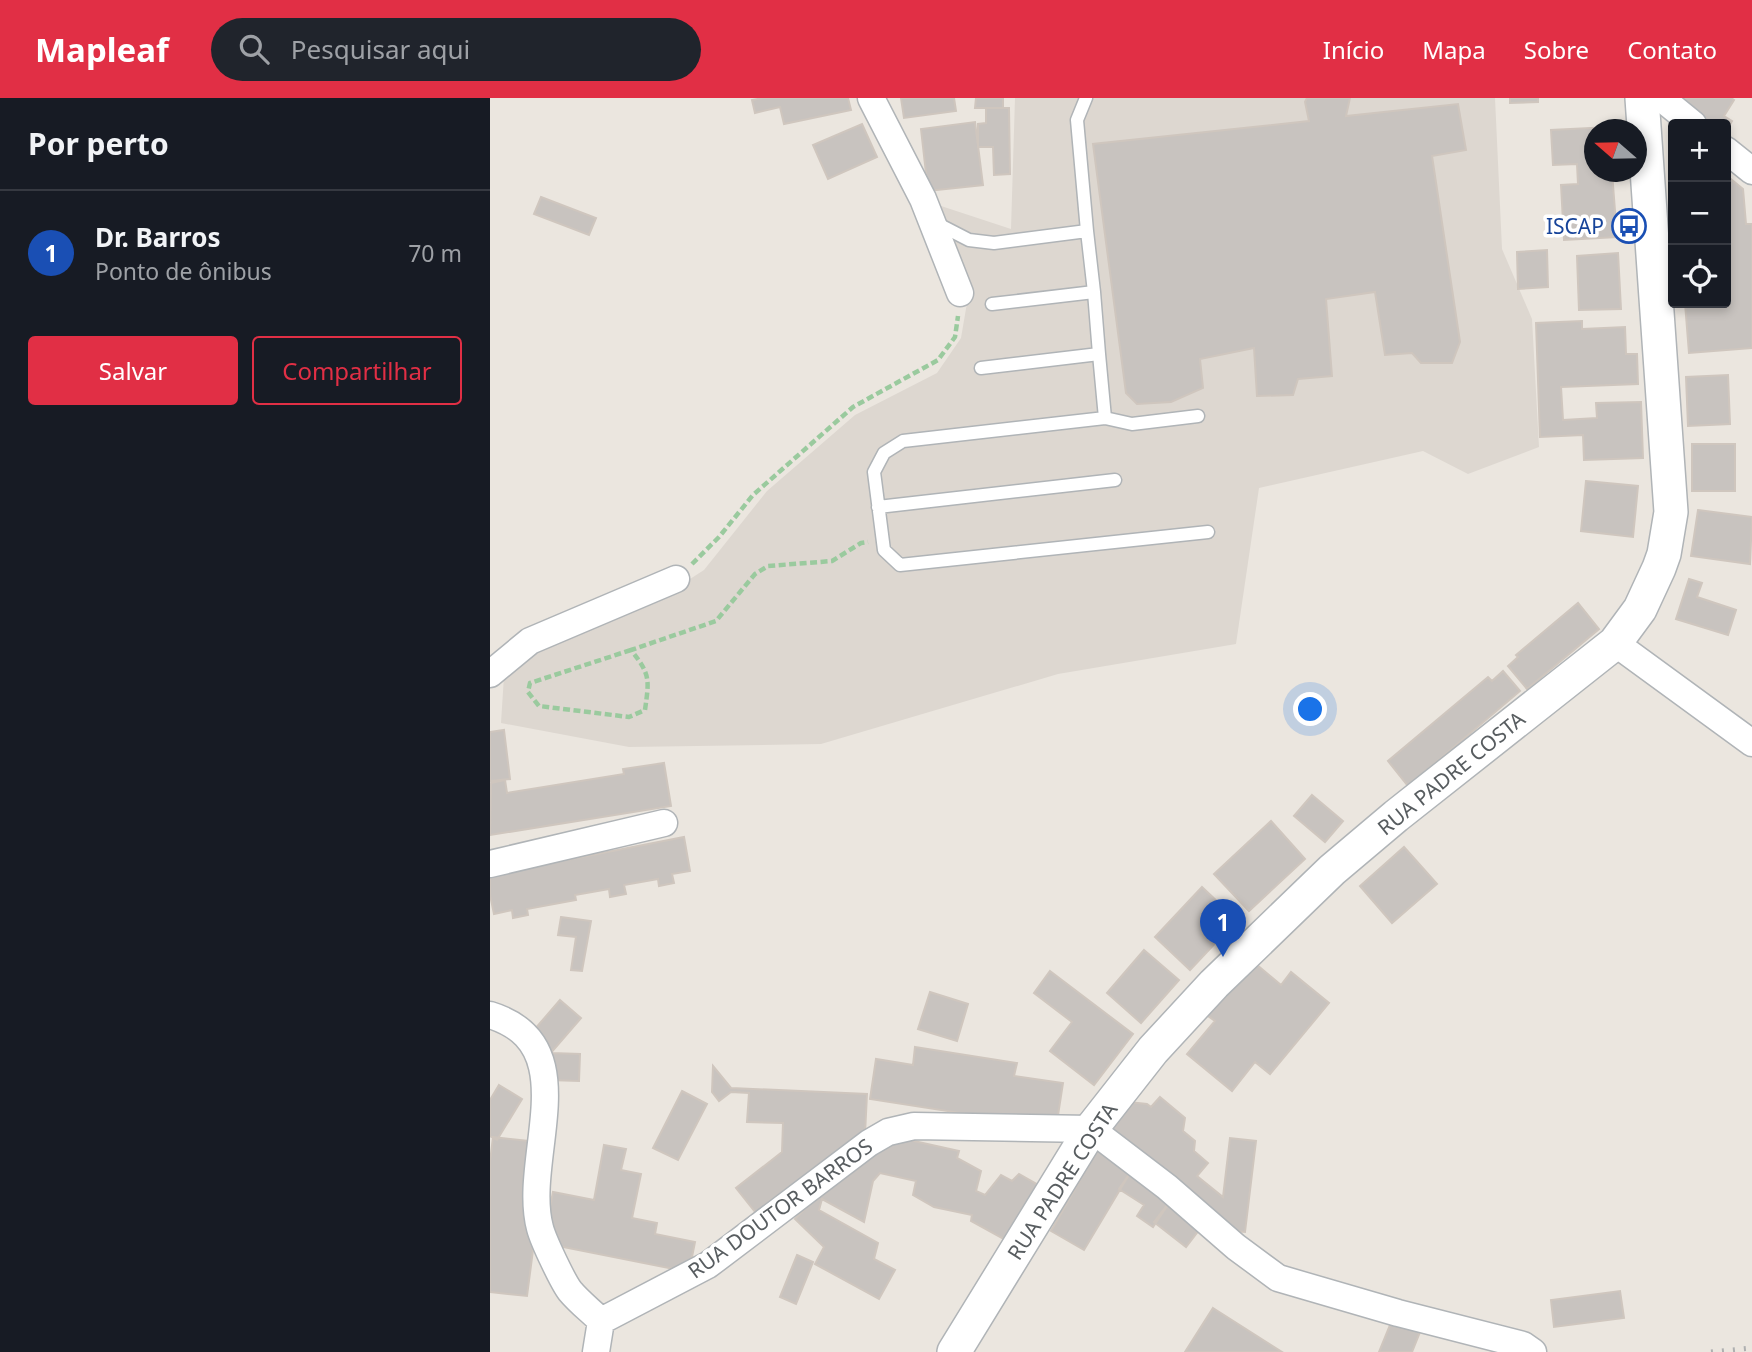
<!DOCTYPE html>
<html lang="pt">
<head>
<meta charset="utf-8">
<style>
	:root { --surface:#171b24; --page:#20242c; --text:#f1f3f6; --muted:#9ea1a6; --line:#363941; --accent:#e12f45 }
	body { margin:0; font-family:"Noto Sans",sans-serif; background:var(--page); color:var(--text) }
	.controls { position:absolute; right:21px; top:21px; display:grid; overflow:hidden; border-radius:7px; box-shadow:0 4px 10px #0003 }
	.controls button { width:63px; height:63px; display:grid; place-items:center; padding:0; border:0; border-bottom:2px solid var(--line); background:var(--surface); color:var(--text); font:35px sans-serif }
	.compass { position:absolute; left:1094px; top:21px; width:63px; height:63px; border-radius:50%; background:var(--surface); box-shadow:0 4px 10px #0003; rotate:290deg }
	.you { position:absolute; left:821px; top:612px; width:24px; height:24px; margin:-18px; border:5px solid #fff; border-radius:50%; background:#1a73e8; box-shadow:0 0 0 10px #1a73e833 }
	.badge { display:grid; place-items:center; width:46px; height:46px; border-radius:50%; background:var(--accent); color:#fff; font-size:23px; font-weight:700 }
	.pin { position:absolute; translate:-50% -58px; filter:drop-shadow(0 2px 4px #0008) }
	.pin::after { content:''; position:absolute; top:37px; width:24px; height:21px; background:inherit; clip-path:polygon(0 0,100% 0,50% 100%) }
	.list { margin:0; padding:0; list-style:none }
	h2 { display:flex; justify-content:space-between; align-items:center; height:91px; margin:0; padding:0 28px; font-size:30px }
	h2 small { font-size:23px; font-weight:400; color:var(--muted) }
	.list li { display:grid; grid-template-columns:46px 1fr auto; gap:21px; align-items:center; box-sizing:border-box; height:126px; padding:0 28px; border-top:2px solid var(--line) }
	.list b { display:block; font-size:26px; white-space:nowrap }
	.list p { margin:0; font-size:23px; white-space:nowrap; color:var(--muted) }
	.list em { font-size:23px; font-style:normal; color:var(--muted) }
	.actions { display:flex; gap:14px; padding:21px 28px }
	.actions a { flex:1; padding:16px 0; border:2px solid var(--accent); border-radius:7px; text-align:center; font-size:24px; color:var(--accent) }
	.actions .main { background:var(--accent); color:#fff }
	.icon { flex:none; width:38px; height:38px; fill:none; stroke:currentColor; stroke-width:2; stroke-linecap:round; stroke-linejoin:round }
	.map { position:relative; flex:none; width:1262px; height:1254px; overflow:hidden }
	header { display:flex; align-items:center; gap:42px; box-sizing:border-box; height:98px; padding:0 35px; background:var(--accent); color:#fff }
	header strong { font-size:33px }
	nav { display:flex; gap:38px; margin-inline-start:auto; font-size:24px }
	.search { width:490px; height:63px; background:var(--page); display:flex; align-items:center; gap:18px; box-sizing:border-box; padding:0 24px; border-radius:38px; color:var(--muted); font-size:26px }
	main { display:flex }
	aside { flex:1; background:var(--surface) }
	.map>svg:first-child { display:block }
	.education { fill:#ddd7d0 }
	.building { fill:#c8c3bf; stroke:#cfc6be; stroke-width:2 }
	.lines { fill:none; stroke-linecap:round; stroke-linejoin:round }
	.service-casing { stroke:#b0b4b7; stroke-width:15 }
	.minor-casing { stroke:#b0b4b7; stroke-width:29 }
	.tertiary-casing { stroke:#b0b4b7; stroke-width:36 }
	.path { stroke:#9aca9e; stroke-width:4.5; stroke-dasharray:7 3.5; stroke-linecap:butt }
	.service { stroke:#fff; stroke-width:12 }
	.minor { stroke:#fff; stroke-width:26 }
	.tertiary { stroke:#fff; stroke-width:33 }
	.rail { stroke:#aeafb0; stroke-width:5; stroke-dasharray:2 9; stroke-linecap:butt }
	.labels { text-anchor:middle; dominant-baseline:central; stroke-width:7; stroke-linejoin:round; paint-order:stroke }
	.transit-label { font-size:21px; fill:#164399; stroke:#fff; text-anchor:end }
	.street-label { font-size:21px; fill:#585d60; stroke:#fff }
</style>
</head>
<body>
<header>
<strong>Mapleaf</strong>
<div class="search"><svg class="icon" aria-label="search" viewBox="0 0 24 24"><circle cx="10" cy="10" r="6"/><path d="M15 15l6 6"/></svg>Pesquisar aqui</div>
<nav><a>Início</a><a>Mapa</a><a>Sobre</a><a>Contato</a></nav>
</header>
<main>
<aside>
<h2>Por perto<small></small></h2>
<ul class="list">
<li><span class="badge" style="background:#1a4fb4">1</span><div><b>Dr. Barros</b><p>Ponto de ônibus</p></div><em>70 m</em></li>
</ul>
<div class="actions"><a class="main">Salvar</a><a>Compartilhar</a></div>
</aside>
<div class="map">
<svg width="1262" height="1254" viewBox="0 0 1262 1254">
	<rect width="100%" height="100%" fill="#ebe6df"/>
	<path class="education" d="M525,0H1005L1012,151L1042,221L1049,349L978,376L933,353L769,390L746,546L568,576L331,646L139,649L11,625L14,578L48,548L186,490L214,472L277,393L365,317L447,275L471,240L478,199L448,107L521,131Z"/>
	<path class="building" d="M273,0H358L361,12L294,26L290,9L265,15L262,2Z
		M411,0H464L466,13L414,20Z
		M486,0H513V10H485Z
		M817,0H860L856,18L968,6L976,52L942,58L970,244L962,265H931L922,255L895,257L885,194L836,201L842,278L808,281L803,297L767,298L764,250L710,261L713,290L681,304L647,306L636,295L603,46L819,23L815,4Z
		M1020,0H1048V4L1020,5Z
		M1186,0H1241L1244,2L1234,18L1242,23L1236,33V26H1223Z
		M496,10H519L520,76L504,77L503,49H488V26L496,25Z
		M485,24L493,87L438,93L431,31Z
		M372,26L387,59L338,81L323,47Z
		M1120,29V32H1104V74H1122L1127,139L1074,142L1071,87L1088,86L1087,66L1063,67L1061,32Z
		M1236,77L1253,91L1256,126H1262V250L1199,255L1195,205H1236Z
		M51,99L106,120L99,137L44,116Z
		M1057,152L1058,189L1028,191L1027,154Z
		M1128,155L1131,211L1089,212L1087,158Z
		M1092,223V231L1135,229L1136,256H1147L1148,286L1071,289L1073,322L1107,320L1106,305L1151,304L1153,360L1094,362L1093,337L1050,339L1046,225Z
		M1238,277L1240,326L1198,328L1196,279Z
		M1202,346H1245V393H1202Z
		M1096,383L1148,388L1143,439L1091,433Z
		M1208,412L1262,419L1260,466L1201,458Z
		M1199,481L1212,485L1207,499L1246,512L1238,537L1186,521Z
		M1088,505L1109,531L1037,591L1018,568L1028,559L1026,557Z
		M1013,573L1030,593L918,688L898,663L998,579L1002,583Z
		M14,632L20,681L0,683V634Z
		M174,665L181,708L0,737L1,685L15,682L17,695L134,676L133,671Z
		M822,697L853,723L835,744L804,718Z
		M781,723L815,761L759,813L724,776Z
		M194,739L200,773L182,776L184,785L169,788L168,781L134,787L136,796L120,799L119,791L85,797L86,802L37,811L38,817L23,820L22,812L4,816L0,797V777Z
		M914,749L947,786L902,825L870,788Z
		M712,789L747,822L700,872L665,839Z
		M71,819L101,823L92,873L81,872L86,839L68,837Z
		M654,852L689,882L651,925L617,895Z
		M760,861L791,887L801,874L839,905L780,976L765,964L742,993L697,956L725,923L715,916Z
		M560,873L643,936L604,987L560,953L582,924L544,895Z
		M440,894L478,906L467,943L428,931Z
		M70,902L91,920L59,957L38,939Z
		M425,949L527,965L524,978L573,985L566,1030L380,1001L386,961L423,967Z
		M61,955L90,956L89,983L60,982Z
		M223,968L241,990L377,996L375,1036L270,1120L246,1090L292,1054L293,1025L257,1024L259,995L241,994L229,1003L222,994Z
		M9,987L32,1001L7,1042L0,1038V1002Z
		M192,993L217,1006L188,1062L163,1050Z
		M670,999L695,1020L693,1033L705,1043L704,1053L718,1065L707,1078L733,1099L740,1040L766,1043L755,1134L744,1133L618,1029L639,1004L657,1006L661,1009Z
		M388,1035L469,1053L467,1060L491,1073L486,1093L495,1097L511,1077L522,1083L529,1076L550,1088L519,1144L481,1123L482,1117L444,1109L423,1097L426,1083L390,1075L383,1083L374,1124L332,1101L329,1112L388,1145L384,1161L405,1172L389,1201L325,1166L334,1149L305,1121Z
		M3,1039L57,1045L37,1198L0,1194V1064Z
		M114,1047L136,1051L131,1072L151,1076L142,1120L167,1125L165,1136L205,1144L199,1174L53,1145L63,1094L104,1102Z
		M609,1049L640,1075L594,1152L561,1133Z
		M640,1075L681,1102L663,1129L647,1118L654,1107L629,1091Z
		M681,1102L713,1127L696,1149L664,1124Z
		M307,1157L323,1164L306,1206L290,1199Z
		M1130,1193L1134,1220L1064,1229L1061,1202Z
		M723,1210L792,1254H695Z
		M902,1222L930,1234L922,1254H889Z"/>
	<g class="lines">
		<g class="service-casing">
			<path id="service" d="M444,124L479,142L504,145L597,133L587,22L596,0
				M502,206L604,194L597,133
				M609,256L615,320L413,343L394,355L384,374L394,452L410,467L718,434
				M491,270L609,256L604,194
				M615,320L642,326L708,318
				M388,409L625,382"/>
		</g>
		<g class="minor-casing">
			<path id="minor" d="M381,0L433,101L470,195
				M1171,0L1203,26
				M1236,52L1262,73
				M1125,545L1262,645
				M0,576L40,543L186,481
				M0,766L174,725
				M0,917C98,947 31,1060 50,1130C53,1142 73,1184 80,1193C89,1204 101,1213 111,1223
				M111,1223L218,1167L379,1045L398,1034L424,1028L601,1031L677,1089L746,1149L788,1180L908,1215L1033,1247L1043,1254
				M106,1254L111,1223"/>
		</g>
		<g class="tertiary-casing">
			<path id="tertiary" d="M464,1254L601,1031L663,952L724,886L842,772L906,718L1125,545L1150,511L1169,470L1174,456L1181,414L1152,0"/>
		</g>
		<path class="path" d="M202,466L229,439L263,397L363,309L448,262L465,239L468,218
			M141,552L40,585L38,594L49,608L139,619L155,612C159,582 161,577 141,552L226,523L265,476L278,468L342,463L371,445L378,444"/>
		<use href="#service" class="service"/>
		<use href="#minor" class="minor"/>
		<use href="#tertiary" class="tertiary"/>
		<path class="rail" d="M1221,1254L1262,1250"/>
	</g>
	<defs>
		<g id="bus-ring" transform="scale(1.75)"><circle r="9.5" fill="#fff" stroke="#1a4fb4" stroke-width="1.5"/><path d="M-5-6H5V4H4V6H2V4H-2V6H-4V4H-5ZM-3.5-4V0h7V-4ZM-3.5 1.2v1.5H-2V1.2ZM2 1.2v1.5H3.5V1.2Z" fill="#1a4fb4"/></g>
	</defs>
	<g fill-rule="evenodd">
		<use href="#bus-ring" x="1139" y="128"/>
	</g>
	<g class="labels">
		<g class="transit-label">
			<text x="1114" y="128">ISCAP</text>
		</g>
		<g class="street-label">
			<text transform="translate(961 675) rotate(-39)">RUA PADRE COSTA</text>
			<text transform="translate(572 1083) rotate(-57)">RUA PADRE COSTA</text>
			<text transform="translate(290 1110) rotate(-36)">RUA DOUTOR BARROS</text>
		</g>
	</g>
</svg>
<div class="controls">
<button>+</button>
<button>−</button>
<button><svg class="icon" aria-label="locate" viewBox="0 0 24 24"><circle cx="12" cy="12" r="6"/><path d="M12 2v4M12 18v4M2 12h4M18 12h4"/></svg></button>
</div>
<svg class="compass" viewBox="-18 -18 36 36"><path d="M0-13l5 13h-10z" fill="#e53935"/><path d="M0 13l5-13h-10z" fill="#9ea1a6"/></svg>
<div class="you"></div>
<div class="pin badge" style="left:733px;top:859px;background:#1a4fb4">1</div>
</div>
</main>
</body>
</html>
